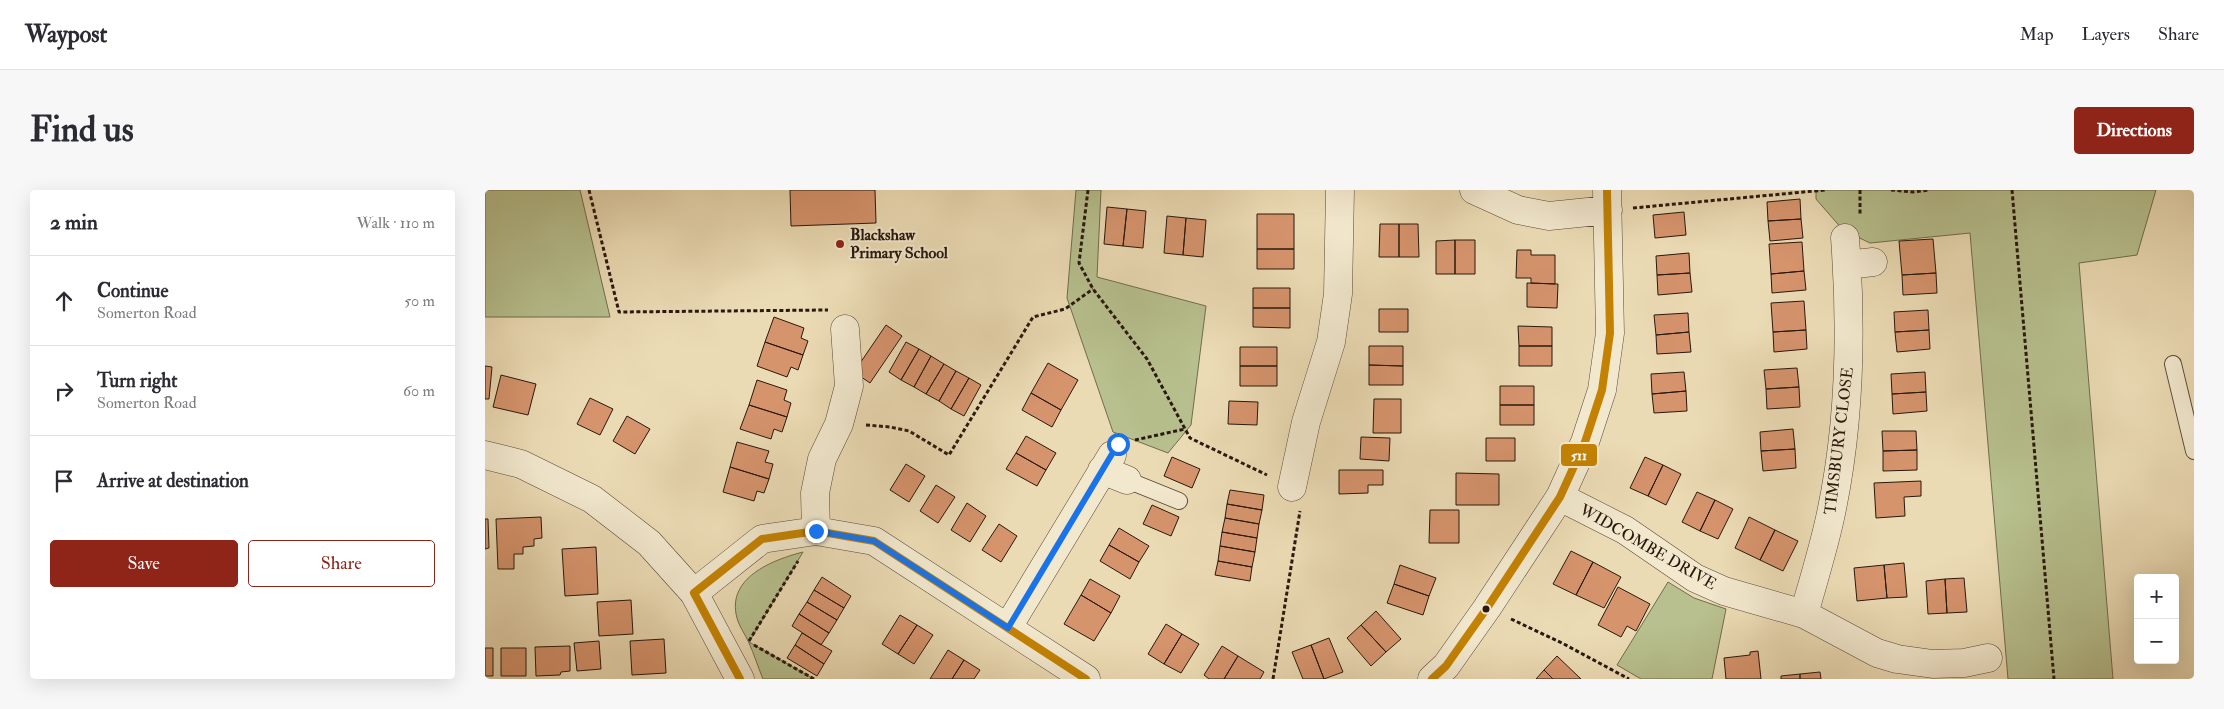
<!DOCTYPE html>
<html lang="en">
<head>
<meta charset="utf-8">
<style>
	:root { --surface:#fff; --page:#f7f7f7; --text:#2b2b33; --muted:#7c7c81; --line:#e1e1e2; --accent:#8f2418 }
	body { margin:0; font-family:"IM FELL Double Pica",serif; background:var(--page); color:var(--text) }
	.controls { position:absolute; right:15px; bottom:15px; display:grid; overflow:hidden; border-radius:5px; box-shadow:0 5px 20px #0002 }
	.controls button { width:45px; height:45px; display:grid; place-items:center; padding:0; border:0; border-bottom:1px solid var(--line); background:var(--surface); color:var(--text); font:25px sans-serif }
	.stop { position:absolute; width:15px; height:15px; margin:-11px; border:4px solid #1a73e8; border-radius:50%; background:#fff }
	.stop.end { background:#1a73e8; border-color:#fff; box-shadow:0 1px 5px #0008 }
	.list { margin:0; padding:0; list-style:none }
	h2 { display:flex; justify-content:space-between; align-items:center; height:65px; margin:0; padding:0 20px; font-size:21px }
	h2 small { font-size:16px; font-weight:400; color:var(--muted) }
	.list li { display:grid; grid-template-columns:32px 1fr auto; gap:15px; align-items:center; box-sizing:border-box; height:90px; padding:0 20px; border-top:1px solid var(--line) }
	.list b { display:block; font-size:19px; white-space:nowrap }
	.list p { margin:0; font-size:16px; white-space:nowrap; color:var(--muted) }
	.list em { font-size:16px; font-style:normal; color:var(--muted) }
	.actions { display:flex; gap:10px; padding:15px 20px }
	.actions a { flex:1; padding:11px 0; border:1px solid var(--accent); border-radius:5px; text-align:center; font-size:18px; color:var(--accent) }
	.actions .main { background:var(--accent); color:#fff }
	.icon { flex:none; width:28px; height:28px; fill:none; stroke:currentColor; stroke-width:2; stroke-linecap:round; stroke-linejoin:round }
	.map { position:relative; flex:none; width:1709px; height:489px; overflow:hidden; border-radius:5px }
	header { display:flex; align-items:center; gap:30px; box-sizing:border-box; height:70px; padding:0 25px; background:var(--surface); border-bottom:1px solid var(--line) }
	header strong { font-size:24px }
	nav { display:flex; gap:28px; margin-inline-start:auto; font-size:18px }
	.intro { display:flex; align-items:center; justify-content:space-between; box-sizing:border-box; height:120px; padding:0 30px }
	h1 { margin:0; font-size:35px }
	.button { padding:12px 22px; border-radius:5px; background:var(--accent); color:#fff; font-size:18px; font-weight:700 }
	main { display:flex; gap:30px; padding:0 30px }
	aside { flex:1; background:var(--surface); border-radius:5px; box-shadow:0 5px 20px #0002 }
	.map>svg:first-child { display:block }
	.green { fill:#b7c08e; stroke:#706c4e }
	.building { fill:#d6946d; stroke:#28180d }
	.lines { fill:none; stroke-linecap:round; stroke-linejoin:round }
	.lane-casing { stroke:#594937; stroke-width:18 }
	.street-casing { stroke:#594937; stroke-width:29 }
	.path { stroke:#28180d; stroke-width:3; stroke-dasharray:4 2.5; stroke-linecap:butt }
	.lane { stroke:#f2e8ce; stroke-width:16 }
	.street { stroke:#f2e8ce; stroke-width:28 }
	.bus-1-casing { stroke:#f2e8ce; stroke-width:11 }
	.bus-1 { stroke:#c38203; stroke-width:8 }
	.route { stroke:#1a73e8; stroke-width:6 }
	.poi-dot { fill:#8f2418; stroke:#f2e8ce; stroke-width:2 }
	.bus-dot { fill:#28180d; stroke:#f2e8ce; stroke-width:2 }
	.labels { text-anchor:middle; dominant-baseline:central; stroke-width:4; stroke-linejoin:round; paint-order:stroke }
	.poi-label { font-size:16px; font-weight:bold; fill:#28180d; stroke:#f2e8ce; text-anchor:start }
	.street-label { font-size:16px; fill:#28180d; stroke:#f2e8ce }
	.line-badge { stroke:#f2e8ce; stroke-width:2 }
	.badge-label { font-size:14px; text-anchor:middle; font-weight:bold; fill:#fff }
</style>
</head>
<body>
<header>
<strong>Waypost</strong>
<nav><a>Map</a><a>Layers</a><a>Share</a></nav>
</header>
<div class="intro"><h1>Find us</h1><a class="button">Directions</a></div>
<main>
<aside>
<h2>2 min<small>Walk · 110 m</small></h2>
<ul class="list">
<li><svg class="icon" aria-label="ahead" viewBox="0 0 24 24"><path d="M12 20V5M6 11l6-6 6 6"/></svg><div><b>Continue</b><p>Somerton Road</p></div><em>50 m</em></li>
<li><svg class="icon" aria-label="right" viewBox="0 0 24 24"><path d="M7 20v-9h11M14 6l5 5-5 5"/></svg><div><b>Turn right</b><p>Somerton Road</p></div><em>60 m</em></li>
<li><svg class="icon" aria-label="arrive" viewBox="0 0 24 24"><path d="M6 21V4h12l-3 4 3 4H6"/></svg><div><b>Arrive at destination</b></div></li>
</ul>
<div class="actions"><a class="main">Save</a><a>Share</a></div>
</aside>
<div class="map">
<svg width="1709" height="489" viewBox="0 0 1709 489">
	<rect width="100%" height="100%" fill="#ebdbb4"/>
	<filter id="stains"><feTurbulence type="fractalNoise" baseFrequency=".004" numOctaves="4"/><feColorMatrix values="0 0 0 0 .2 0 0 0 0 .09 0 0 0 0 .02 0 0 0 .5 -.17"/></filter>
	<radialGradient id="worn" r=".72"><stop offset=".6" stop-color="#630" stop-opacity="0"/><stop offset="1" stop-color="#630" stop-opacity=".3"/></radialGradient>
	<path class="green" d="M0,0H95L125,127H0Z
		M591,0H616L612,87L721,116L706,235L683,263L628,242L582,108Z
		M1331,0H1671L1652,65L1594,73L1628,489H1523L1485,43L1385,53L1358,40L1331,9Z
		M318,362L264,452L329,489H278C273,477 269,464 264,453C260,444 254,436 252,428C241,388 287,370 318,362Z
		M1183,392L1209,408L1241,419L1227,489H1156L1132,475Z"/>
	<path class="building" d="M305,0H390L391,33L306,36Z
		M1315,9L1316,29L1283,31L1282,12Z
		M622,17L642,19L638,56L619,54Z
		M642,19L661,21L658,58L638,56Z
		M1199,22L1201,45L1170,48L1168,25Z
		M772,24H809V59H772Z
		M682,26L701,28L698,65L679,63Z
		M701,28L721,30L718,67L698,65Z
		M1316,29L1318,48L1285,51L1283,31Z
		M895,34H914V67H894Z
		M914,34H933L934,67H914Z
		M1448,49L1451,83L1417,85L1414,51Z
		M970,50V84H951V51Z
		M970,50H990V84H970Z
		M1317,52L1319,81L1286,84L1284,54Z
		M772,59H809V79H772Z
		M1032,60H1046V65H1070V94L1046,93V88H1031Z
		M1204,63L1205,83L1172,85L1171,66Z
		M1319,81L1321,100L1287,103L1286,84Z
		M1205,83L1207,102L1173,105L1172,85Z
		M1451,83L1452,103L1418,105L1417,85Z
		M1042,93L1073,94L1072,118L1042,117Z
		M768,98H805V118H768Z
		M1319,111L1321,140L1288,142L1286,113Z
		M768,118H805V138L768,137Z
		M894,119H923V142H894Z
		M1443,120L1444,140L1410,142L1409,122Z
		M1203,123L1204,142L1171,145L1169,125Z
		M289,127L319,138L316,148L323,151L318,165L280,152Z
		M401,135L417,146L385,193L369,182Z
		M1033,136L1067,137V156H1034Z
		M1321,140L1322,159L1289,162L1288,142Z
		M1444,140L1445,159L1412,162L1410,142Z
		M1204,142L1206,162L1172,164L1171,145Z
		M280,152L318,165L313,180L306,177L302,187L272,176Z
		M421,152L434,159L416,190L404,182Z
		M884,156H918V176L884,175Z
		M1034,156H1067V176H1034Z
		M755,157H792V176H755Z
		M434,159L446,166L429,197L416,190Z
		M446,166L459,174L441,204L429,197Z
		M563,173L593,190L576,220L546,203Z
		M459,174L471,181L454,211L441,204Z
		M884,175L918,176V195H884Z
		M0,176L7,177L4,209H0Z
		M755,176H792V196H755Z
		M1312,178L1314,197L1281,199L1279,180Z
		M471,181L484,188L466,219L454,211Z
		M1199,182L1201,201L1167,204L1166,184Z
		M1440,182L1441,202L1407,204L1406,184Z
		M16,185L51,194L43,225L8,217Z
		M484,188L496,195L479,226L466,219Z
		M272,190L302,200L299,210L306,213L302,227L264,215Z
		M1015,196H1049V215H1015Z
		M1314,197L1315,217L1282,219L1281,199Z
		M1201,201L1202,221L1169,223L1167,204Z
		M1441,202L1442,221L1408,224L1407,204Z
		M546,203L576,220L567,237L537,220Z
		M105,208L128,219L115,245L92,234Z
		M889,209H916V243H888Z
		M744,211L773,212L772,235L743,234Z
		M264,215L302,227L297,242L289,239L286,249L255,239Z
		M1015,215H1049V235H1015Z
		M142,226L165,239L150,264L128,251Z
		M1308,239L1310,259L1276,261L1275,242Z
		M1397,241H1431L1432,260L1398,261Z
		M541,246L571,263L561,280L531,263Z
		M876,247L905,248L904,271L875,269Z
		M1001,248H1030V271H1001Z
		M252,252L284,261L280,272L288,274L284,289L245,277Z
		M1310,259L1311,278L1278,281L1276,261Z
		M1432,260V280L1398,281V261Z
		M531,263L561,280L552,296L521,279Z
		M687,267L715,279L707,298L679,286Z
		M1160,267L1178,275L1163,306L1145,298Z
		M421,274L440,286L424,312L405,300Z
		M1178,275L1196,284L1181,315L1163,306Z
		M245,277L284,289L279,303L272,301L269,311L238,302Z
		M854,280H898V295H883V303L854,304Z
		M971,283L1014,284V315H971Z
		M1436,291V306L1419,307L1420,326L1391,328L1389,293Z
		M451,295L470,307L453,333L435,321Z
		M745,300L779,305L777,320L742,314Z
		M1212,302L1230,310L1215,341L1197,332Z
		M1230,310L1248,319L1233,349L1215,341Z
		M482,313L501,326L485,352L466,340Z
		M742,314L777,320L774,334L740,328Z
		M667,315L694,327L686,346L658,334Z
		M945,320H974V353H944Z
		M56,327L57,348L49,349V356L38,357V364H29V379H13L11,329Z
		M1264,327L1290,340L1275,370L1250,358Z
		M740,328L774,334L772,348L737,342Z
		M0,329H3L4,358L0,359Z
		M514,334L532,346L516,372L497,360Z
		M634,338L664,356L654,372L624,355Z
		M1290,340L1313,351L1298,381L1275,370Z
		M737,342L772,348L770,362L735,356Z
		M624,355L654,372L645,389L615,371Z
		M735,356L770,362L767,377L733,371Z
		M111,357L113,404L80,406L77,359Z
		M1086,361L1108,372L1091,405L1068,394Z
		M733,371L767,377L765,391L730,385Z
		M1108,372L1136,387L1119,418L1091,405Z
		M1419,373L1422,407L1402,408L1399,375Z
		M915,375L951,388L944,406L909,394Z
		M1399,375L1402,408L1372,411L1369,378Z
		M337,387L366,406L359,418L329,400Z
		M1479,388L1482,422L1462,423L1460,389Z
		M605,389L635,406L626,423L596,405Z
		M1460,389L1462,423L1443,424L1441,391Z
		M909,394L944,406L938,425L902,413Z
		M1133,397L1165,414L1151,441L1142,436L1136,447L1113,435Z
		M329,400L359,418L352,430L322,412Z
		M596,405L626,423L609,451L579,434Z
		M146,410L148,444L114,446L112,412Z
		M322,412L352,430L344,443L314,424Z
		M891,421L916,449L901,462L876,435Z
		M314,424L344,443L336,455L307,436Z
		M415,425L432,435L413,464L397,454Z
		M681,434L697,444L679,474L663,464Z
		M432,435L448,445L429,474L413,464Z
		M876,435L901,462L886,476L862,448Z
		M317,443L347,461L339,474L310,455Z
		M697,444L714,454L696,483L679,474Z
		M844,448L858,482L839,489L826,455Z
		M179,449L181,483L147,485L145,451Z
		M114,451L116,479L92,481L89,453Z
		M310,455L339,474L332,486L302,468Z
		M826,455L839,489H818L807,462Z
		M85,456V481L76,482L75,485L51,486L50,457Z
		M737,456L753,466L739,489H724L719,485Z
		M0,458H8V486H0Z
		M16,458H41V486H16Z
		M463,460L479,470L467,489H445Z
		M1273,461L1276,489H1241L1239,468L1265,465V462Z
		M753,466L779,482L775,489H739Z
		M1072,466L1096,489H1068L1059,480Z
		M479,470L495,480L489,489H467Z
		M1059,480L1068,489H1051Z
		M1335,482L1336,489H1315V484Z
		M1315,484V489H1296V486Z"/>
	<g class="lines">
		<g class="lane-casing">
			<path id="lane" d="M1688,174L1709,261
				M642,290L694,311"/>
		</g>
		<g class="street-casing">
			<path id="street" d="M989,0L1033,20L1064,26L1123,20
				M1362,75L1388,72
				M0,265L36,274L107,309L164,353L209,403L255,489
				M617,280L642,290
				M807,297L821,232L846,152L853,104L855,0
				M1075,307L1140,340L1210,388L1239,401L1319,424L1392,463L1412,469L1448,474L1479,473L1503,468
				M331,341L330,303L337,269L354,234L364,196L360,139
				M209,403L277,349L331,341L389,351L601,489
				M1319,424C1328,392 1338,360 1345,328C1365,237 1367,141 1360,48
				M523,437L627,265
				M947,489L961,476L1002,418L1075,307L1100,252L1117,200L1125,143L1122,0"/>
		</g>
		<path class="path" d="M104,0L134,122L343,120
			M603,0L594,73L608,99L662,169L705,248L782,285
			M1375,0V26
			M1406,0L1428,2L1444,0
			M1527,0L1569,489
			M1148,18L1340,0
			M381,235L405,237L424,241L464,265L548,127L580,119L608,99
			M650,250L700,239
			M1026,429L1077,453L1144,489
			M264,451L313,371
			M269,455L329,489
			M788,489L815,321"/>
		<use href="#lane" class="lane"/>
		<use href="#street" class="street"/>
		<g class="bus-1-casing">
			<path id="bus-1" d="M209,403L277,349L331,341L389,351L601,489
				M209,403L255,489
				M947,489L961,476L1002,418L1075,307L1100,252L1117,200L1125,143L1122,0"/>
		</g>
		<use href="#bus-1" class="bus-1"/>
	</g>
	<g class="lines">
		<path class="route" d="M331,341L389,351L523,438L633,254"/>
	</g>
	<circle class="poi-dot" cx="355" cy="54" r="5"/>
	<circle class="bus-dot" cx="1001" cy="419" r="4.5"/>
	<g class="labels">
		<g class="poi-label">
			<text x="365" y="45">Blackshaw<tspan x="365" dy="18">Primary School</tspan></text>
		</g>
		<g class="street-label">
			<text transform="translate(1354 251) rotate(-83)">TIMSBURY CLOSE</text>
			<text transform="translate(1163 357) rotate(30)">WIDCOMBE DRIVE</text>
		</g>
	</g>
	<rect class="line-badge" x="1075" y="253" width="38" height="24" rx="5" fill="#c38203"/>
	<g class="badge-label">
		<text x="1094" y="270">511</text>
	</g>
	<rect width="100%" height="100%" filter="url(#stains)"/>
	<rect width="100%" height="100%" fill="url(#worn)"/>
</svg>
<div class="controls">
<button>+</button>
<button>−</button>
</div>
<div class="stop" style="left:633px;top:254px"></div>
<div class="stop end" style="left:331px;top:341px"></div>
</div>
</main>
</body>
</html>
